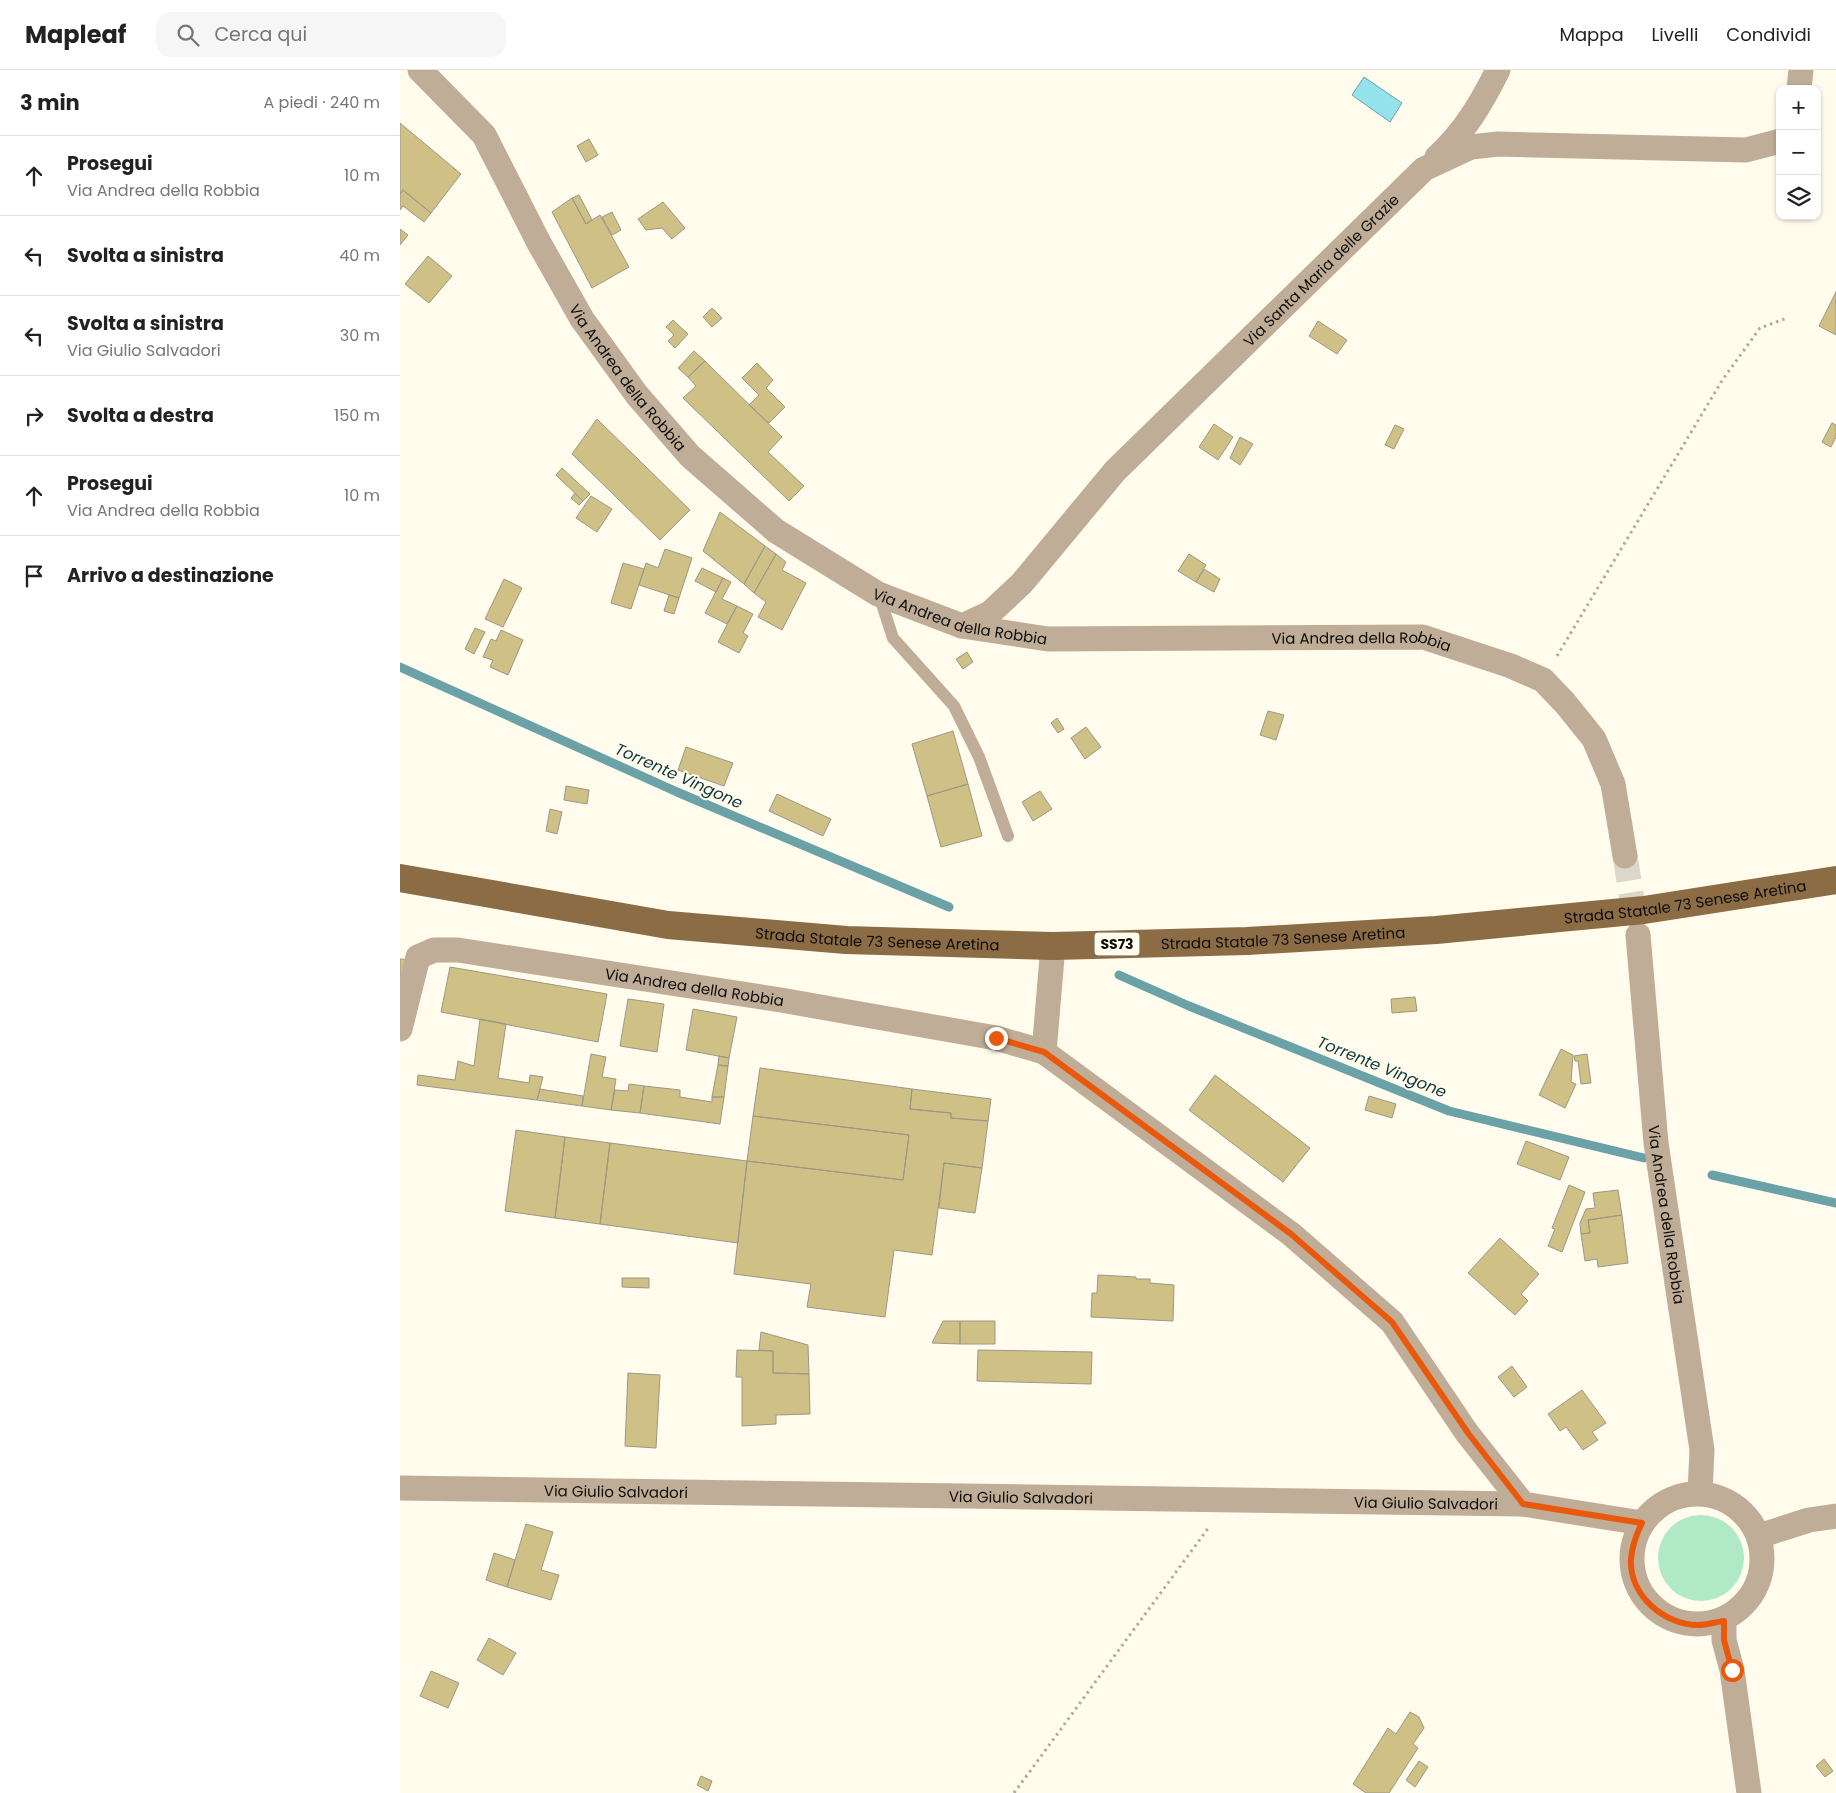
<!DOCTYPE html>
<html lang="it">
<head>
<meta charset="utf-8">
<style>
	:root { --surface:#fff; --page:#f6f6f6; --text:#222; --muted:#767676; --line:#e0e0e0 }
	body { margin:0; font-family:Poppins,sans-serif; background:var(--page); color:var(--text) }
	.controls { position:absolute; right:15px; top:15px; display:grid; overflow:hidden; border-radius:10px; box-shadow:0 1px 4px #0004 }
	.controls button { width:45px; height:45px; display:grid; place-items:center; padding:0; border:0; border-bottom:1px solid var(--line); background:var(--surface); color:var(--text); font:25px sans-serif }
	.stop { position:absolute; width:15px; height:15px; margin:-11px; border:4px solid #ea580c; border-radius:50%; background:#fff }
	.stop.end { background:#ea580c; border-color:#fff; box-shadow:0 1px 5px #0008 }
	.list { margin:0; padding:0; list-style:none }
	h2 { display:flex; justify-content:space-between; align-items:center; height:65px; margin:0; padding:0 20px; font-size:21px }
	h2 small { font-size:16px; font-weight:400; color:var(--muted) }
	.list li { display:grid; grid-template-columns:32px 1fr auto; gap:15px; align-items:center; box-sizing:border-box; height:80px; padding:0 20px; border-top:1px solid var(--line) }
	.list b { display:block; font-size:19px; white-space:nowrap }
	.list p { margin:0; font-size:16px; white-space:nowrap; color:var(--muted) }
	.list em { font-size:16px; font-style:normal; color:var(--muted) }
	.icon { flex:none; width:28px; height:28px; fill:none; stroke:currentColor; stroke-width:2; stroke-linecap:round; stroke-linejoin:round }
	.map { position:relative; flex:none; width:1436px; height:1723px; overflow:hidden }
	header { display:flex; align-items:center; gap:30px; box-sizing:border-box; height:70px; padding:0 25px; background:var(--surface); border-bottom:1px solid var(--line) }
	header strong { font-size:24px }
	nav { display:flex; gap:28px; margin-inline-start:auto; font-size:18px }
	.search { width:350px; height:45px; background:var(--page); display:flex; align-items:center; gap:12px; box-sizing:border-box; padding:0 18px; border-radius:15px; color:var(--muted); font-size:19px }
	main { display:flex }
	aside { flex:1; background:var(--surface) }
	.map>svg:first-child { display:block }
	.green { fill:#b0e9c5 }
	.water { fill:#93e2ec; stroke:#6ba2a8 }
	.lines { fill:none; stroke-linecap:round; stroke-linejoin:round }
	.stream { stroke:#6ba2a8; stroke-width:9 }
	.building { fill:#cfc085; stroke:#9c9887 }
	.minor-tunnel { stroke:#dbd7cb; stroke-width:25; stroke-dasharray:25 12; stroke-linecap:butt }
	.path { stroke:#afaca1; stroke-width:3; stroke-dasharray:2.5 4; stroke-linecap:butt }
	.service { stroke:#bfad98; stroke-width:12 }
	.minor { stroke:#bfad98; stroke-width:25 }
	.primary { stroke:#8b6c45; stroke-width:28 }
	.route { stroke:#ea580c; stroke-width:6 }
	.labels { text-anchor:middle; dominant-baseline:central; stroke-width:4; stroke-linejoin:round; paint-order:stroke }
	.shield { fill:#fffbed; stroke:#57544d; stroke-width:1 }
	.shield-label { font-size:14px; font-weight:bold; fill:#0f0d08 }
	.street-label { font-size:15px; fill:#0f0d08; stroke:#fffbed }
	.water-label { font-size:16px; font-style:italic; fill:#10373c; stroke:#fffbed }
</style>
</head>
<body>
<header>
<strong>Mapleaf</strong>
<div class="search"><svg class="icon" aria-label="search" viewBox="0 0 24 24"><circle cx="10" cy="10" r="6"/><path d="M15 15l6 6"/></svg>Cerca qui</div>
<nav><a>Mappa</a><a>Livelli</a><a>Condividi</a></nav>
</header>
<main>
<aside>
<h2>3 min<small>A piedi · 240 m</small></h2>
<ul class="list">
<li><svg class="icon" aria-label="ahead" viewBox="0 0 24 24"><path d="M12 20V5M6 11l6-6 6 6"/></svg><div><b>Prosegui</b><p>Via Andrea della Robbia</p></div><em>10 m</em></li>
<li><svg class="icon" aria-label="left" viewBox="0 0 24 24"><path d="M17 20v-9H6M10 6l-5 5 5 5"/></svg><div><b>Svolta a sinistra</b></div><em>40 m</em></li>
<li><svg class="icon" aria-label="left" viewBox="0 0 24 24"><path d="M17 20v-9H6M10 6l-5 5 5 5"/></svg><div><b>Svolta a sinistra</b><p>Via Giulio Salvadori</p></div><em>30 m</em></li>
<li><svg class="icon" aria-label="right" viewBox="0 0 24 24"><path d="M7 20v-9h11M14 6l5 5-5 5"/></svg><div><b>Svolta a destra</b></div><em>150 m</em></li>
<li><svg class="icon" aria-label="ahead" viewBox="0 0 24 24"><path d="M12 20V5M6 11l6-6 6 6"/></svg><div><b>Prosegui</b><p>Via Andrea della Robbia</p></div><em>10 m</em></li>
<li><svg class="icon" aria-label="arrive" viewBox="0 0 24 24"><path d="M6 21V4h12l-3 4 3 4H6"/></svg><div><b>Arrivo a destinazione</b></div></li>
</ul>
</aside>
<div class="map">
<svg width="1436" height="1723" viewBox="0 0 1436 1723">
	<rect width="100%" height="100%" fill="#fffbed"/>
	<path class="green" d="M1258 1488a43 43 0 1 1 86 0a43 43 0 1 1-86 0Z"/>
	<path class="water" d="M964,7L1002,33L990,52L952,25Z"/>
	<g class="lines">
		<path class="stream" d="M0,597L277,722L549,837
			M719,905L789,936L1049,1041L1244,1088
			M1312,1105L1436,1133"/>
	</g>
	<path class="building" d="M0,53L61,104L31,143L3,120L0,124Z
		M189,69L198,85L186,92L177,76Z
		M3,120L31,143L24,152L3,136L0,140V124Z
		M179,125L192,150L186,154L172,128Z
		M172,128L186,154L200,145L229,197L192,218L152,142Z
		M263,132L285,158L272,169L262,158L246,160L238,149Z
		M212,142L221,160L212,165L202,147Z
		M0,159L8,165L0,175Z
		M28,186L52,206L29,233L5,214Z
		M1436,222V265L1419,256Z
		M312,238L322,248L312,257L303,247Z
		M273,250L288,264L275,278L268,271L274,265L266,257Z
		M918,251L947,270L937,284L909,266Z
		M294,281L305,291L288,307L278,298Z
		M305,291L382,367L368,382L404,416L389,431L283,328L296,316L288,307Z
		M357,293L373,310L366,318L385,337L369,353L349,335L359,325L342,308Z
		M197,349L290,440L260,470L172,384Z
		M1432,353L1436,355V367L1431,377L1422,372Z
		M814,354L833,367L818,390L799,377Z
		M995,355L1004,359L994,379L985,375Z
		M840,367L853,374L840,395L830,388Z
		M162,398L190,424L183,431L156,405Z
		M175,423L183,431L179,435L171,428Z
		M191,426L212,439L197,462L176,448Z
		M320,442L365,476L344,514L303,481Z
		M365,476L376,484L354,523L344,514Z
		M265,479L292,488L279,528L239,515L246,493L258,498Z
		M376,484L386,492L382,500L406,513L382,560L358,547L366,532L354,523Z
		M789,484L806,495L796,512L778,501Z
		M223,493L244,499L231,539L211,533Z
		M302,498L323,508L316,522L295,511Z
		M804,499L820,509L814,522L796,512Z
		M323,508L331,512L322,529L337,536L327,554L305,543Z
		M104,509L122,518L103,557L85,549Z
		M269,525L279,528L274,544L264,541Z
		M337,536L353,544L343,563L348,566L339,583L318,572Z
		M75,558L85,562L74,584L65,579Z
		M101,560L123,570L108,605L90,597L93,590L83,587L91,569L96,571Z
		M567,582L573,592L563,599L556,589Z
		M868,641L884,645L876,670L860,665Z
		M657,648L664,659L658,663L651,653Z
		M686,657L701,677L685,689L671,668Z
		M553,661L568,714L527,726L512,674Z
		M286,677L333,693L324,716L278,700Z
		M568,714L582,766L541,777L527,726Z
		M166,716L189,720L187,734L164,730Z
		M640,721L652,739L633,751L622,732Z
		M377,724L431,749L423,766L369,741Z
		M150,739L162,742L157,764L146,761Z
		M0,889L10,890L0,917Z
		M50,897L207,924L198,972L41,942Z
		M1015,927L1017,941L992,943L991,929Z
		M228,929L264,934L257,982L220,976Z
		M293,939L337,947L329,988L286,980Z
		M80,949L106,954L98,1008L129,1013L130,1005L143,1007L137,1030L17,1015L18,1005L55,1010L58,991L74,996Z
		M1161,979L1173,985L1171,1012L1176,1014L1165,1038L1139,1025Z
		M191,984L206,987L202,1007L216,1009L211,1040L182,1036Z
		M1187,984L1191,1013L1181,1014L1178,991H1175L1174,986Z
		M319,986L329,988L328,996L318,995Z
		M318,995L328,996L324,1027H312Z
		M360,998L512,1019L510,1039L551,1043V1048L588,1051L582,1098L544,1093L532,1185L494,1180L485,1247L407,1237L411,1214L334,1204L347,1091L503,1110L509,1065L353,1046Z
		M815,1005L910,1078L883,1112L789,1040Z
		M229,1014L244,1016L240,1043L211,1040L215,1020L228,1021Z
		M244,1016L280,1020V1027L312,1032V1027H324L320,1054L240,1043Z
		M140,1019L183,1026L182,1036L137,1030Z
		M512,1019L591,1029L588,1051L551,1048V1043L510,1039Z
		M969,1026L996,1034L992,1048L965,1040Z
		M353,1046L509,1065L503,1110L347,1091Z
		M116,1060L165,1067L155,1148L105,1141Z
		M165,1067L210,1073L200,1154L155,1148Z
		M1126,1071L1169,1087L1160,1110L1117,1094Z
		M210,1073L347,1091L338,1173L200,1154Z
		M544,1093L582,1098L575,1143L539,1138Z
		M1169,1115L1185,1122L1162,1182L1148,1176L1155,1159L1152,1158Z
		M1218,1120L1222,1145L1188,1150L1190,1163L1181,1164L1180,1153L1186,1139L1195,1138L1193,1123Z
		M1222,1145L1228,1193L1198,1197L1197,1189L1185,1191L1181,1164L1190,1163L1188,1150Z
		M1100,1168L1139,1204L1121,1224L1128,1231L1115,1245L1068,1203Z
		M698,1205L736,1207V1209H750V1213L774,1215L773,1251L691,1247L692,1223H697Z
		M222,1208H249V1218L222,1217Z
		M543,1251H560V1274L532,1273Z
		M560,1251H595V1274H560Z
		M361,1262L408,1275L409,1304L373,1303V1281L359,1280Z
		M337,1280L373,1281V1303L409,1304L410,1344L376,1345V1354L342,1356V1307H336Z
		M578,1280L692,1282L691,1314L577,1311Z
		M1112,1296L1127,1317L1114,1327L1098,1307Z
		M228,1303L260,1305L256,1378L225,1376Z
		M1182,1320L1206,1353L1192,1362L1198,1370L1183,1380L1166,1357L1160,1361L1148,1344Z
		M126,1454L153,1462L141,1500L159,1505L151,1530L107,1517Z
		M94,1483L115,1490L107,1517L86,1510Z
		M89,1568L116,1583L103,1605L77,1590Z
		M31,1601L59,1613L48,1638L20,1626Z
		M1010,1642L1019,1647L1024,1658L1013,1674L1018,1678L989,1723H966L953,1714L988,1658L996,1664Z
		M1424,1689L1433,1701L1425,1707L1416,1696Z
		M1019,1691L1028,1697L1015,1717L1006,1710Z
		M301,1706L312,1711L308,1721L297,1715Z"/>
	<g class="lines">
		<path class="minor-tunnel" d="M1225,786L1237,860"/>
		<path class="path" d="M1157,586L1323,309L1360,258L1387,248
			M614,1723L809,1457"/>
		<path class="service" d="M479,525L493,568L554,636L579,687L608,766"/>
		<g class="minor">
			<path id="s1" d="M20,0L84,65L139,173L182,249L237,325L290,386L376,461L478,524L562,556L648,569L1023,567L1111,596L1143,610L1165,633L1194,669L1213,714L1225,786"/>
			<path d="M1399,19L1401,0"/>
			<path d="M1037,87C1064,63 1082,32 1098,0"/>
			<path id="s2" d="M562,556L590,543L622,513L715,401L1024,99L1071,77L1098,74L1346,80L1380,71"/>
			<path id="s3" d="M1238,865L1256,1073L1302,1380L1300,1423"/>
			<path d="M653,876L644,982L891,1164L992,1252L1067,1363L1123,1434"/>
			<path id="s4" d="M0,959L18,887L34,880H58L381,930L596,968L644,982"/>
			<path id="s5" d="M0,1418L1123,1434L1242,1453"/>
			<circle cx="1297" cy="1489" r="65"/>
			<path d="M1359,1466L1409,1450L1436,1446"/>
			<path d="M1324,1551V1570L1332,1600L1349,1723"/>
		</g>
		<path class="primary" id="s6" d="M0,808L268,855L446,870L653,876L847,871L1036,860L1244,840L1436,810"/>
	</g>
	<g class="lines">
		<path class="route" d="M596,968L644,982L891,1164L992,1252L1068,1363L1123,1434L1242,1453C1236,1465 1232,1476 1231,1489C1229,1525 1264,1555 1298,1555C1306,1555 1316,1552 1324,1551V1570L1332,1600"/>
	</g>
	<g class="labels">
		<rect class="shield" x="694.5" y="862.5" width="45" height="23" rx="4"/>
		<g class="shield-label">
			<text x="717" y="874">SS73</text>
		</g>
		<g class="street-label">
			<text stroke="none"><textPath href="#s2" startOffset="508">Via Santa Maria delle Grazie</textPath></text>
			<text stroke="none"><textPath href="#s1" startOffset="374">Via Andrea della Robbia</textPath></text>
			<text stroke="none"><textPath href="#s1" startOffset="794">Via Andrea della Robbia</textPath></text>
			<text stroke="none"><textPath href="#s1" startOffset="1199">Via Andrea della Robbia</textPath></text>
			<text stroke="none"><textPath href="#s6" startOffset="1292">Strada Statale 73 Senese Aretina</textPath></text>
			<text stroke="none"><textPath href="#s6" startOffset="482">Strada Statale 73 Senese Aretina</textPath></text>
			<text stroke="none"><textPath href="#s6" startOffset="888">Strada Statale 73 Senese Aretina</textPath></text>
			<text stroke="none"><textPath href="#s4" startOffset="355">Via Andrea della Robbia</textPath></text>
			<text stroke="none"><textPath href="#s3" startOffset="281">Via Andrea della Robbia</textPath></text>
			<text stroke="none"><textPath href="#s5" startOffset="216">Via Giulio Salvadori</textPath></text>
			<text stroke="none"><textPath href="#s5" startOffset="621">Via Giulio Salvadori</textPath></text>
			<text stroke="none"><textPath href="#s5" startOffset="1026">Via Giulio Salvadori</textPath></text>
		</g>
		<g class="water-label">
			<text transform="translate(279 706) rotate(24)">Torrente Vingone</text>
			<text transform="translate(982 997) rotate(22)">Torrente Vingone</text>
		</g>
	</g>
</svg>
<div class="controls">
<button>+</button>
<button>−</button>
<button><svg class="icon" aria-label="layers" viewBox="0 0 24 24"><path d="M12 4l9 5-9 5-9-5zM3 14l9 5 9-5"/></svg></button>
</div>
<div class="stop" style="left:1332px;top:1600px"></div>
<div class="stop end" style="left:596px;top:968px"></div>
</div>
</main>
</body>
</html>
